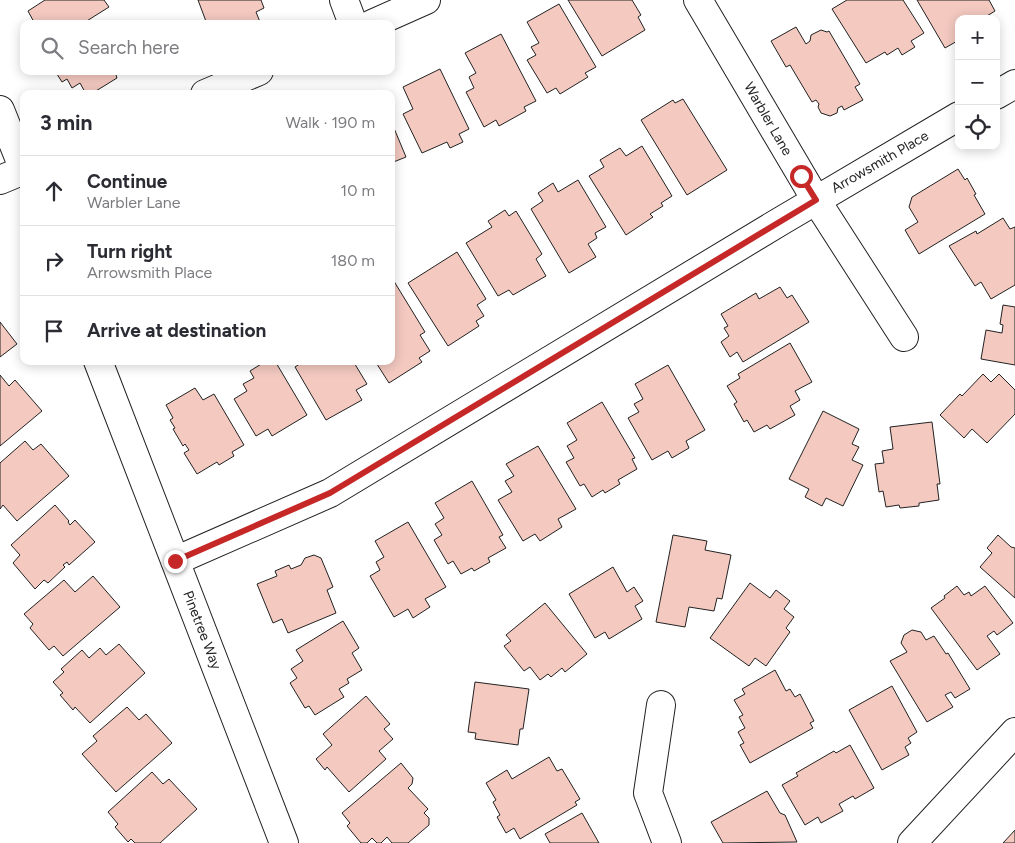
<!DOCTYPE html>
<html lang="en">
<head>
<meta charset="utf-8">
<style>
	:root { --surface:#fff; --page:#f7f7f7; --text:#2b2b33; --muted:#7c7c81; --line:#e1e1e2 }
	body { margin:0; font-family:Figtree,sans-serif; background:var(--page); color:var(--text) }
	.controls { position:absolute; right:15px; top:15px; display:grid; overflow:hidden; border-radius:10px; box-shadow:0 2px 12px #0003 }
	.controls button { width:45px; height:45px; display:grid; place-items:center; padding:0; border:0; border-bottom:1px solid var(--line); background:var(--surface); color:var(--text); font:25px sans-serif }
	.stop { position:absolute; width:15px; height:15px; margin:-11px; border:4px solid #c62828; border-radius:50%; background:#fff }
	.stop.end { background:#c62828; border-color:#fff; box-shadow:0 1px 5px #0008 }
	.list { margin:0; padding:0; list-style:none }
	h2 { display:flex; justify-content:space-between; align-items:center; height:65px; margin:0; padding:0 20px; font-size:21px }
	h2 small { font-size:16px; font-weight:400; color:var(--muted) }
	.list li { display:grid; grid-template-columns:32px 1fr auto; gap:15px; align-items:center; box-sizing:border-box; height:70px; padding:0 20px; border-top:1px solid var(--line) }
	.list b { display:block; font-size:19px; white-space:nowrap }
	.list p { margin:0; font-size:16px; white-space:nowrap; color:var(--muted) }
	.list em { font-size:16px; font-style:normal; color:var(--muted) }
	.icon { flex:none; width:28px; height:28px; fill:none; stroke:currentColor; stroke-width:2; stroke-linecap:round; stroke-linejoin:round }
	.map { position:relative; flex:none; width:1015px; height:843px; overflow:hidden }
	.search { position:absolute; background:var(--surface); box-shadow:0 2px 12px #0003; left:20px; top:20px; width:375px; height:55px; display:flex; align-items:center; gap:12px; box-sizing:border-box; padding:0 18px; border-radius:10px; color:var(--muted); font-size:19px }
	.panel { position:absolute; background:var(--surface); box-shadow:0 2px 12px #0003; left:20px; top:90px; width:375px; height:275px; border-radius:10px }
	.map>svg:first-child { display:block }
	.building { fill:#f3c9c0; stroke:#222 }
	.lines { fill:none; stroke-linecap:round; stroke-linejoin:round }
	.minor-casing { stroke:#222; stroke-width:30 }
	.minor { stroke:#fff; stroke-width:28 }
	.route { stroke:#c62828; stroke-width:6 }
	.labels { text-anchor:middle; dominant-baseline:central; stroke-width:4; stroke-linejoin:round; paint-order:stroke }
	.street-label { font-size:14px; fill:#222; stroke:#fff }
</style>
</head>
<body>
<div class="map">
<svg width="1015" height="843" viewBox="0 0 1015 843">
	<rect width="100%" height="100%" fill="#fff"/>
	<path class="building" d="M45,0H104L109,7L82,24H35L28,11Z
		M198,0H261L264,8L256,12L260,22L256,24H207Z
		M568,0H632L641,15L638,17L645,30L602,56Z
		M847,0H903L924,33L911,41L915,47L902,55L898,48L887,55L885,52L866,63L832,9Z
		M917,0H989L995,11L982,19H959V40L945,48Z
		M559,4L596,67L585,73L588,77L560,94L556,88L547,93L527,60L536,55L531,47L539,43L527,22Z
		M796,27L806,44L810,41L811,35L821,30L827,32L829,31L860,84L855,87L863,100L844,110L842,106L838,108L837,113L830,116L821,113L818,107L819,104L816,100L812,102L790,65L786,67L771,41Z
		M501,34L536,101L524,107L526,111L499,126L496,120L484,127L466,92L474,88L469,77L476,73L465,53Z
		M440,69L469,129L459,134L463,142L450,148L447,142L422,153L403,114L413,109L403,87Z
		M55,71H122L116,75L117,78L91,94H86L80,83L72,88L67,79L62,82Z
		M683,99L727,170L687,195L641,120L673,100L675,103Z
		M391,121L406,157L391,163Z
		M642,146L672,196L661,203L663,206L650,214L653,217L626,235L589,176L604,167L600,160L620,148L626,156Z
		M958,169L965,180L967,178L976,194L974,195L985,214L919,254L905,230L918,222L909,207L912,197Z
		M578,180L606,227L595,233L597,238L588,244L596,257L569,273L531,209L543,201L538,193L553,183L558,192Z
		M505,210L509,216L516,211L542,254L536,259L546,276L513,295L509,290L498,296L466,243L492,227L488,221Z
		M1003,218L1010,229L1015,227V285L991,299L981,282L975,286L949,246L976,231L977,234Z
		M457,252L486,299L477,305L484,316L476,321L479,326L448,346L408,283Z
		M392,278L425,332L420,335L430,351L419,358L422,362L389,383L375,361H391Z
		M780,287L787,298L792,295L809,322L743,362L737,352L730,357L721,342L729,336L724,328L728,326L721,314L756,293L759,299Z
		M1003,305L1015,307V365L981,359L986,330L1002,333L1003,325L1000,324Z
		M0,322L17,344L0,357Z
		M790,343L812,382L795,391L800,400L790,406L795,415L770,429L767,425L754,432L747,420L744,422L734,404L737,402L727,386L740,378L738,374Z
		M266,361H275L307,415L272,436L268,429L256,436L234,399L247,391L243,384L254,378L250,371Z
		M304,361H353L367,384L356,390L362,400L326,420L295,367Z
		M668,365L705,430L686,441L689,448L672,458L668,451L652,460L628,418L639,412L634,404L643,399L635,384Z
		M983,374L991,382L999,374L1015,390V414L987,443L972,429L964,438L940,415L960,394L962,396Z
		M0,375L9,386L15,380L42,411L0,446Z
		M195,388L203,400L214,394L244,445L232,452L234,456L219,465L217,462L197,474L184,453L189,450L185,444L183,446L173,429L175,428L170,420L173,418L166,405Z
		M602,402L635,458L632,459L637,469L618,480L620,484L605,493L603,490L592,497L584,484L580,486L566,462L574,458L567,446L577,440L567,423Z
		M823,411L859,429L852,444L859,447L852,460L863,465L843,506L826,498L822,506L805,497L809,489L789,479Z
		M932,422L940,484H937L939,500L919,503V506L900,508L899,505L886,507L883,491L879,492L875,464L884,463L882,451L893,449L890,427Z
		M25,441L33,450L41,444L69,476L17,521L3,505L0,509V463Z
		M538,446L576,509L558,519L562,527L540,541L535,534L523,541L498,500L512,492L505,481L514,476L506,464Z
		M472,481L503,535L499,537L506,548L488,558L490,562L474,571L472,568L461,574L453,561L448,564L434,540L442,535L435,524L444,518L435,503Z
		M55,505L69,521L68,522L70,525L75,520L95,542L69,565L67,562L63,565L65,567L48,583L44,580L35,589L13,563L20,555L11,545Z
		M408,522L446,587L425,599L430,607L413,618L408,609L394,617L370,576L380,570L376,562L384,557L375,541Z
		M673,535L707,541L705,550L731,555L722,599L717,598L714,611L689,607L685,627L656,622Z
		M998,535L1011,547L1015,548V598L980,567L992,553L987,548Z
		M314,555L321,558L333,587L327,590L336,613L288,633L282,619L273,623L257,584L277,576L275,571L289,565L291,569L301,565L305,558Z
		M613,567L627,592L634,587L643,601L635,606L642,619L609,639L605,632L595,638L569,594Z
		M93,576L120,607L63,656L54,646L49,650L30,628L33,624L24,614L64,580L75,592Z
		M750,583L770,598L776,590L790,601L784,609L794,617L786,628L790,632L766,666L755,658L749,666L710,638Z
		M957,586L964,595L969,592L971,596L985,586L1013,623L997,635L994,631L987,636L1000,654L977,670L931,608L945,598L944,596Z
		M545,603L587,654L565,672L562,668L551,677L548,674L540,680L530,667L524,671L504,646L511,641L506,635Z
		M343,621L359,648L352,653L362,670L347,679L349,683L339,689L344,697L315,715L309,706L305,708L290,683L297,678L291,669L303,661L296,650Z
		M912,630L921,632L926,640L934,636L946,654L948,653L970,689L955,698L951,692L945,695L953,707L927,722L890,661L907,652L901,643L904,635Z
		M119,644L145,673L90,723L75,707L73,710L60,695L63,693L53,682L64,672L61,669L82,650L89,658L100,648L106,655Z
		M775,670L786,691L790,689L795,697L800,694L814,721L810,723L813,728L750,763L740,745L744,743L738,732L745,728L739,717L743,715L734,700L745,694L742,689Z
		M475,682L529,689L523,729H520L518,745L475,739L476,733L468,732Z
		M892,686L917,732L908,738L911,743L905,747L909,755L882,770L849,710Z
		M366,696L390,724L384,729L393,739L379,751L386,759L349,792L327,767L325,770L316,759L332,745L323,734Z
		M127,707L139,720L146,714L172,743L116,792L82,754L97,741L93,736Z
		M850,745L874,788L855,799L853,796L839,804L843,811L821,823L818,817L805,825L782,785L798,776L796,773L834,751L836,753Z
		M549,757L557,771L562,769L580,799L575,802L577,805L520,839L514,828L506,833L497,817L500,815L493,802L496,800L486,783L507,770L512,779Z
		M401,763L413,778L412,784L408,788L428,809L424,813L429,818V825L408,843H392L387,837L381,843H377L372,838L367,843H361L347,826L350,823L342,813Z
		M152,772L163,784L169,779L197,809L160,843H135L131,839L128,842L115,827L118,824L108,812Z
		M767,791L780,813L785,815L797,842L723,843L711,822Z
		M582,813L599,843H550L545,834Z
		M1015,830V843H1003Z"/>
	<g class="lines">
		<g class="minor-casing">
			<path id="minor" d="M344,0L353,24
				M698,0L816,200L904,337
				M372,24L426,0
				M205,94L259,71
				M996,95L1015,84
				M0,110L24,170
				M0,180L24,170
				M98,361L284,843
				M175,561L330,493L781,221L959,116
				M661,705L648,793L667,843
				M912,843L1015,732"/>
		</g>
		<use href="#minor" class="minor"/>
	</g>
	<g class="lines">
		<path class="route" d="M175,561L330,493L816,200L801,176"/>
	</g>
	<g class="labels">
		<g class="street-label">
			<text transform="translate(768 119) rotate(60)">Warbler Lane</text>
			<text transform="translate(880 162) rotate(-30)">Arrowsmith Place</text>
			<text transform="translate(202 630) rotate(69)">Pinetree Way</text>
		</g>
	</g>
</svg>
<div class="controls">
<button>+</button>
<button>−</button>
<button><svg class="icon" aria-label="locate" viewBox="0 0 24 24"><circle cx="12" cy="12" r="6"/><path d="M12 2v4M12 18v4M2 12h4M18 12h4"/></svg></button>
</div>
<div class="stop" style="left:801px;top:176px"></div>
<div class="stop end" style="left:175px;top:561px"></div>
<div class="search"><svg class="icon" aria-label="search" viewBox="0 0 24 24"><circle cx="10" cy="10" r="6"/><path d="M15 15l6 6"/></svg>Search here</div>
<section class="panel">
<h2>3 min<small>Walk · 190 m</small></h2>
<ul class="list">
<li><svg class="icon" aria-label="ahead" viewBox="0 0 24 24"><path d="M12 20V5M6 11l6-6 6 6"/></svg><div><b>Continue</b><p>Warbler Lane</p></div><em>10 m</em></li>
<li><svg class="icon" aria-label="right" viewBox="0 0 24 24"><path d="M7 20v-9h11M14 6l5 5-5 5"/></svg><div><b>Turn right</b><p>Arrowsmith Place</p></div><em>180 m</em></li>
<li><svg class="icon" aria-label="arrive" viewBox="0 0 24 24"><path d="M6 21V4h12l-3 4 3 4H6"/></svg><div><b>Arrive at destination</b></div></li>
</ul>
</section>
</div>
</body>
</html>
